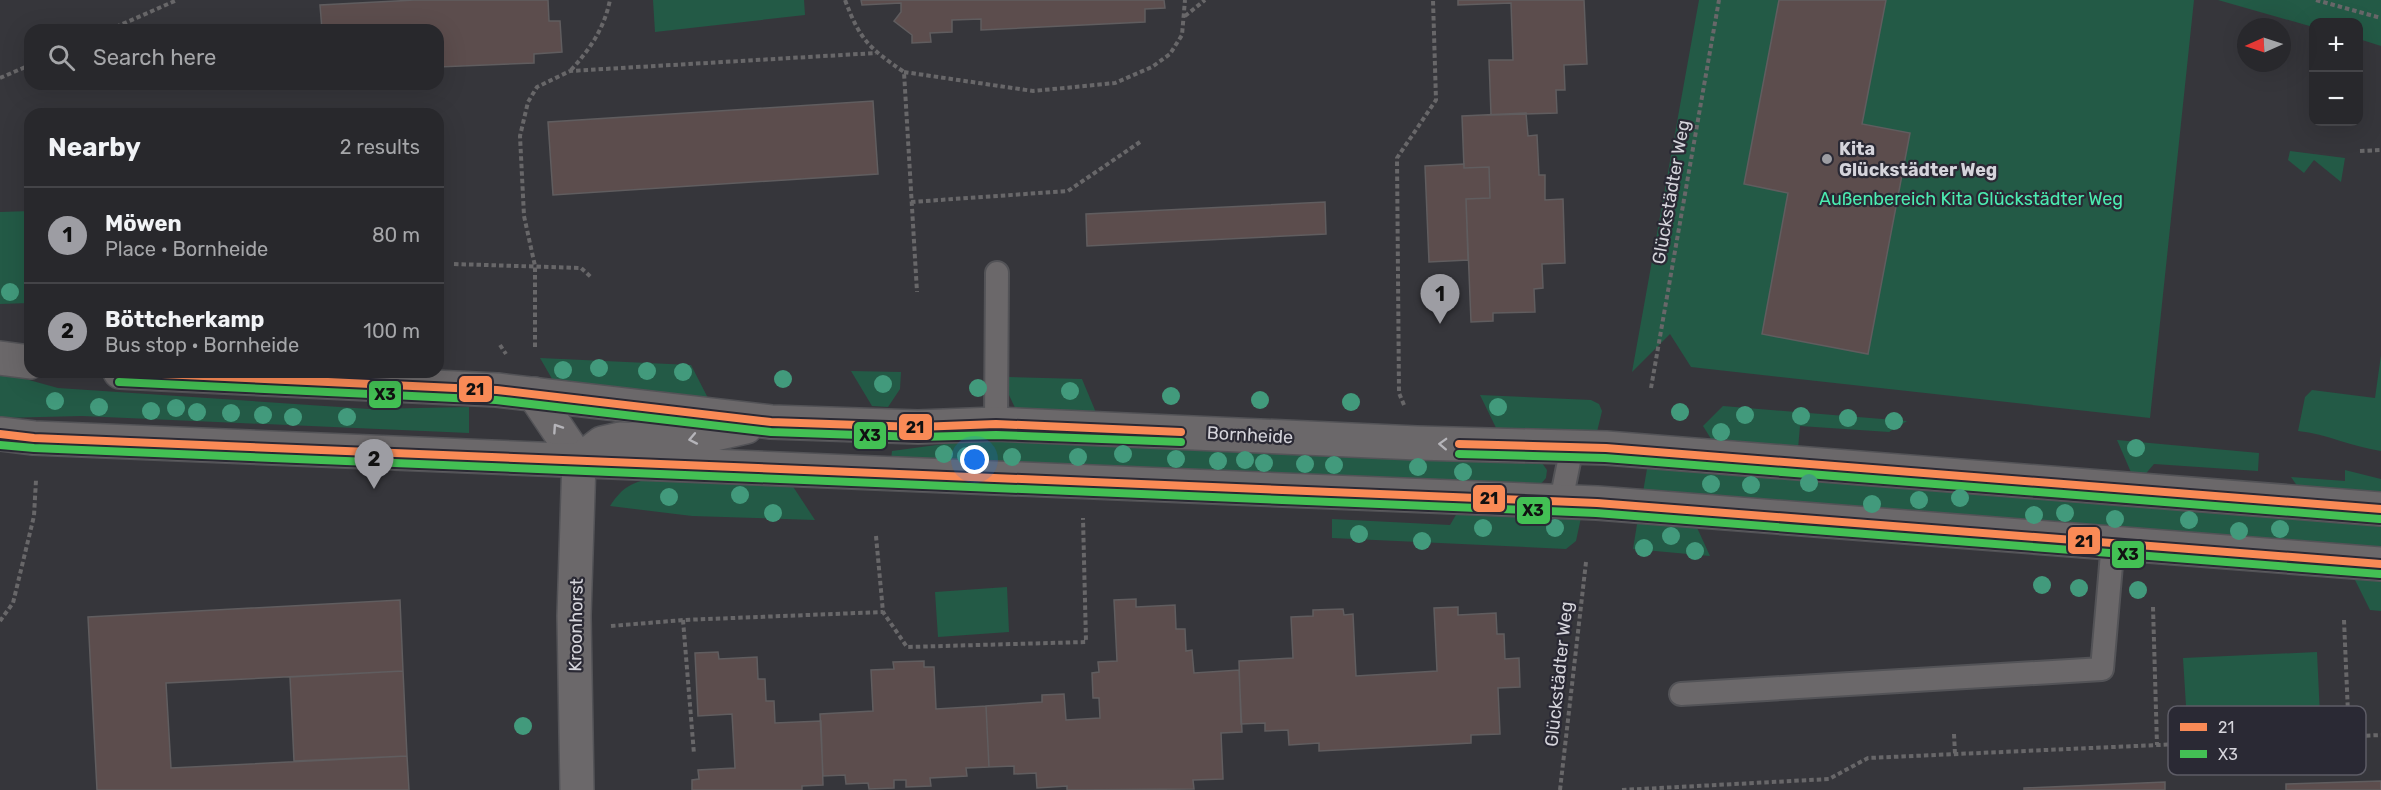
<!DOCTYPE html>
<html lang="en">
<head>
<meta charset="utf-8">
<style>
	:root { --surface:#28282c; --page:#343438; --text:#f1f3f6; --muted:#a5a6a9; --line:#444448; --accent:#9d9da3 }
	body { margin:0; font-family:Rubik,sans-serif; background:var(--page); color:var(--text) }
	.controls { position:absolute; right:18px; top:18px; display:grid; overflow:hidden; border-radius:12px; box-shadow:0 6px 24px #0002 }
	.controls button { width:54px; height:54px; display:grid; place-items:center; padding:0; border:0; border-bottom:2px solid var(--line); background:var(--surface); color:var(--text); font:30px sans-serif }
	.compass { position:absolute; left:2237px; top:18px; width:54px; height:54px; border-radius:50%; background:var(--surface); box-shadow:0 6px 24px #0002; rotate:267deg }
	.you { position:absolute; left:975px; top:460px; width:21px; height:21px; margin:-15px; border:4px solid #fff; border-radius:50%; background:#1a73e8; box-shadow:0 0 0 9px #1a73e833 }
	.badge { display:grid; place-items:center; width:39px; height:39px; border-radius:50%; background:var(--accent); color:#111; font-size:20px; font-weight:700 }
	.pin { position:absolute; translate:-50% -50px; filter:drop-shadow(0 2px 3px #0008) }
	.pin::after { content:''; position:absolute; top:32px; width:21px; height:18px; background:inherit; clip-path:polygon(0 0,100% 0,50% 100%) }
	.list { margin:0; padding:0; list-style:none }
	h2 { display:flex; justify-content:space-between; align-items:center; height:78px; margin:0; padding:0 24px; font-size:26px }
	h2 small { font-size:20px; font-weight:400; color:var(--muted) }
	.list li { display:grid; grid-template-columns:39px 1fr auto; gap:18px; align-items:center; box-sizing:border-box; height:96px; padding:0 24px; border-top:2px solid var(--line) }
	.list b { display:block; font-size:22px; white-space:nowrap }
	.list p { margin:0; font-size:20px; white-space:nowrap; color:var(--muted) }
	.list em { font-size:20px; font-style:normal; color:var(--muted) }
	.icon { flex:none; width:33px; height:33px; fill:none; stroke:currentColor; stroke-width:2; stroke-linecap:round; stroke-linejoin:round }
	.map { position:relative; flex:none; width:2381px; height:790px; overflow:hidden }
	.search { position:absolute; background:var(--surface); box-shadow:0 6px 24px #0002; left:24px; top:24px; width:420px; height:66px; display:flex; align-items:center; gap:15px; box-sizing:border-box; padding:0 21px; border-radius:18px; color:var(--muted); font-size:22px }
	.panel { position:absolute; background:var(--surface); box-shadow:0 6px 24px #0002; left:24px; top:108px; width:420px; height:270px; border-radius:18px }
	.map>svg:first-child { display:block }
	.green { fill:#235a46 }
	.building { fill:#5c4d4d; stroke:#605d5f; stroke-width:1.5 }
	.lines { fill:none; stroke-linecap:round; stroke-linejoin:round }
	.service-casing { stroke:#535357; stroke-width:26 }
	.minor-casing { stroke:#535357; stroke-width:36 }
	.tertiary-casing { stroke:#535357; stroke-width:36 }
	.path { stroke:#686769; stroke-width:4; stroke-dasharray:4.5 3; stroke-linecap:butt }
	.service { stroke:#6b686a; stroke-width:22 }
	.minor { stroke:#6b686a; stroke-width:33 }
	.tertiary { stroke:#6b686a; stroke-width:33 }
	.bus-1-casing { stroke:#2a2934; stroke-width:12 }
	.bus-2-casing { stroke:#2a2934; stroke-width:12 }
	.bus-1 { stroke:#f98a56; stroke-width:8 }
	.bus-2 { stroke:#43c054; stroke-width:8 }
	.tree { fill:#429a7c }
	.oneway { stroke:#b5b4b9 }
	.poi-dot { fill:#9d9da3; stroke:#2a2934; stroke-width:2 }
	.labels { text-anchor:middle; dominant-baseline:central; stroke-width:4.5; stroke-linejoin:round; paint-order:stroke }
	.poi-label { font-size:18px; font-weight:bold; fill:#d5d4db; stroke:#2a2934; text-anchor:start }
	.street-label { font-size:18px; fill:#d5d4db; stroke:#2a2934 }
	.park-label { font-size:18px; fill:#4becb1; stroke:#2a2934 }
	.key { fill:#2a2934; stroke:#5d5c66; stroke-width:1.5 }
	.key-label { font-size:16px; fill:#d5d4db }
	.line-badge { stroke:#2a2934; stroke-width:2 }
	.pale-badge-label { font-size:16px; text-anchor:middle; font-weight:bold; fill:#111 }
</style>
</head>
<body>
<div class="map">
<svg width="2381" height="790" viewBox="0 0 2381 790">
	<rect width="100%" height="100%" fill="#36363b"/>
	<path class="green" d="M653,0H804L805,15L655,32Z
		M1699,0H2194L2150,418L1691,367L1670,334L1632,372Z
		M2218,0H2381V46L2359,39L2358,22H2314L2313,27Z
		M2290,151L2345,158L2341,182L2314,160L2304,173L2288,160Z
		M30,211V303L0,304V212Z
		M2381,355V451C2352,447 2327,434 2298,431L2305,397L2312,390L2375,398Z
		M540,358L691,365L709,400L555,384Z
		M851,371L901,372L900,389L888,407L872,406Z
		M0,372L58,388L369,409L469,407V433L82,416L0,418Z
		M1008,377L1082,379L1097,415L1017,412L1008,393Z
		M1480,395L1591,400L1599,404L1602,411L1596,436L1498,432Z
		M1723,406L1907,421L1889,432L1800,426L1798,449L1713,442L1703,426Z
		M1003,436L1540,460L1547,470L1546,478L1539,486L891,460L892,451Z
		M2117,440L2259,453L2258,471L2154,464L2142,478L2133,477Z
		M1648,463L2381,520V553L1643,492Z
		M2345,470L2381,479V496L2300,490L2291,477L2345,481Z
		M655,477L792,485L815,520L692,516L610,506C623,486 632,483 655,477Z
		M1460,508L1582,513L1576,541L1566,549L1332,538V519L1450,525Z
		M1638,518L1694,521L1710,556L1633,549Z
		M2351,572L2381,574V611L2370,610Z
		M1007,587L1009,632L938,637L935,592Z
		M2317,652L2320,716L2187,722L2183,658Z"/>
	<path class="building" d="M415,0H548L549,21H560L562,52L534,54V63L438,67V30H322L320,5Z
		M861,0H1164L1165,8L1145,9V22L981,30V19L952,20V32L930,33L931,42L912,43V35L894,21L901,12V3L862,5Z
		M1458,0H1584L1587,64L1564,65L1565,90H1556L1557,113L1491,115L1489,60H1513L1511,3L1458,5Z
		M1779,0H1886L1862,124L1910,133L1868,354L1762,334L1788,193L1744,184Z
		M873,101L878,174L553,195L548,122Z
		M1526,113L1528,136L1537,135L1539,175H1545V200L1563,199L1565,263L1542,264L1543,288L1534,289L1535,312L1493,313V321L1471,322L1466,199L1490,198L1489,167L1464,168L1462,116Z
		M1464,164V168L1489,167L1490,198L1466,199L1468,260L1429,262L1425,166Z
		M1325,202L1326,234L1087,246L1086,214Z
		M1136,599V607L1175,605L1176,629H1185L1186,651L1192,650L1194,673L1239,670L1242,732L1221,733L1223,779L1193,780L1194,789L1067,790V786L1037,788L1036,773L1014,774V766L989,767L986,706L1042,702V695L1064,694L1066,720L1100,718L1099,698H1093L1092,673L1099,672L1098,662L1117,661L1114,600Z
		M400,600L403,671L166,683L171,768L407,756L409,790H97L88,617Z
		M1458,607V615L1496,613L1497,634H1504L1505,659L1519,658L1520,687L1498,688L1500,734L1471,735V743L1319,751V743L1289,745L1288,730L1265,731V723L1241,724L1239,661L1293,658L1291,617L1313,616V610L1343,609L1344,615L1353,614L1356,676L1437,671L1434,608Z
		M718,652L719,659L757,657L758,679H765L766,701H774L775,723L821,721L823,785L802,786V790H692V780L699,779L698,770L735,768L732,714L698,716L695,653Z
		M924,661V667H934L936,709L986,706L989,767L966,768L967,776L930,778L931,786L906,787V780H894V788L869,789L868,783L846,784L845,775L823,776L820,714L873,711L871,670L894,669L893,662Z
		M403,671L407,756L294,761L290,677Z
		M2381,781V790H2286V784Z
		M2165,782V790H2024V788Z"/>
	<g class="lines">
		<g class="service-casing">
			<path id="service" d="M996,424L997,273
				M1561,501L1572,447
				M1681,694L2102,669L2113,542"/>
		</g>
		<g class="minor-casing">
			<path id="minor" d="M534,394L579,461L574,616L577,790"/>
		</g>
		<g class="tertiary-casing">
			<path id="tertiary" d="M0,358L30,362
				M120,372L497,390L771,422L918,427L996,424L1417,443L1606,448L2381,509
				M0,434L34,438L1597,503L2381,564
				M580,460L602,443L620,439L685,441L746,427"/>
		</g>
		<path class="path" d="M845,0C860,40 869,48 904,72L917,292
			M2316,0L2381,18
			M1185,16L1205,0
			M109,30L177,0
			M571,70C590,49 604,29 610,0
			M904,72L1033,91L1115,83L1152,67L1170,54L1182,35L1185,0
			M0,78L30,65
			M2360,151L2381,150
			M911,202L1068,191L1140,142
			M454,264L581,268L592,278
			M500,345L506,354
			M535,347V266L524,216L520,136L528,102L537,87L570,71L876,53
			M1651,388L1719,0
			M1404,405L1399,393L1397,158L1436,100L1433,0
			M876,536L883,612L907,647L1086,642L1083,518
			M2153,607L2157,745
			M683,620L694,754
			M2344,620L2349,737
			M0,621L13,603L34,516L36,480
			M611,626L683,620L883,612
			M1954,734L1955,754
			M1560,790L1586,562
			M1622,790L1829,779L1868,758L2381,735"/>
		<use href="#service" class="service"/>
		<use href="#minor" class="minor"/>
		<use href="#tertiary" class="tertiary"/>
		<g class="bus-1-casing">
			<path id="bus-1" d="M120,372L497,390L771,422L918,427L996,424L1181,432
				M0,434L34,438L1597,503L2381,564
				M1459,444L1606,448L2381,509"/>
		</g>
		<g class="bus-2-casing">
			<path id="bus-2" d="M119,382L496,400L771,432L918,437L996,435L1181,442
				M0,445L34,448L1596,513L2380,574
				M1459,454L1605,458L2380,519"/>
		</g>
		<use href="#bus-1" class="bus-1"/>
		<use href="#bus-2" class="bus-2"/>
	</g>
	<g class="tree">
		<circle cx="10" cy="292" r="9"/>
		<circle cx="599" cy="368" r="9"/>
		<circle cx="563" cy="370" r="9"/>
		<circle cx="647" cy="371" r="9"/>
		<circle cx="683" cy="372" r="9"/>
		<circle cx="783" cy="379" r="9"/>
		<circle cx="883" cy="384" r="9"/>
		<circle cx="978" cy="388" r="9"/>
		<circle cx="1070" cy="391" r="9"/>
		<circle cx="1171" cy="396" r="9"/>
		<circle cx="1260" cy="400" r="9"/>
		<circle cx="55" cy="401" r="9"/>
		<circle cx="1351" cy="402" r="9"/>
		<circle cx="99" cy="407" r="9"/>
		<circle cx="1498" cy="407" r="9"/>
		<circle cx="176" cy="408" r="9"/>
		<circle cx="151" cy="411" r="9"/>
		<circle cx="197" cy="412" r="9"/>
		<circle cx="1680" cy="412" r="9"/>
		<circle cx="231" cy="413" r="9"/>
		<circle cx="263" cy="415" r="9"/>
		<circle cx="1745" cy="415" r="9"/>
		<circle cx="1801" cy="416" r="9"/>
		<circle cx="293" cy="417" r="9"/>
		<circle cx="347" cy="417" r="9"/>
		<circle cx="1848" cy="418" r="9"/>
		<circle cx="1894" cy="421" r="9"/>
		<circle cx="1721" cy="432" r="9"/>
		<circle cx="2136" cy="448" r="9"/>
		<circle cx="944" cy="454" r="9"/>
		<circle cx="1123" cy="454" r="9"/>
		<circle cx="966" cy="456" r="9"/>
		<circle cx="1012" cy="457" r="9"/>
		<circle cx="1078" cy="457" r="9"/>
		<circle cx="1176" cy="459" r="9"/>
		<circle cx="1245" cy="460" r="9"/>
		<circle cx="1218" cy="461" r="9"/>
		<circle cx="1264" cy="463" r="9"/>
		<circle cx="1305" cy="464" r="9"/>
		<circle cx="1334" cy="465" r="9"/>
		<circle cx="1418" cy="467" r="9"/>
		<circle cx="1463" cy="472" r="9"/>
		<circle cx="1809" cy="483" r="9"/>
		<circle cx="1711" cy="484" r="9"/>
		<circle cx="1751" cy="485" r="9"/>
		<circle cx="740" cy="495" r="9"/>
		<circle cx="669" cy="497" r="9"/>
		<circle cx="1960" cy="498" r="9"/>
		<circle cx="1919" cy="500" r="9"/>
		<circle cx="1872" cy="504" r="9"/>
		<circle cx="773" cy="513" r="9"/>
		<circle cx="2065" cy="513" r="9"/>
		<circle cx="2034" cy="515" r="9"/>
		<circle cx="2115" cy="519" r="9"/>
		<circle cx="2189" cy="520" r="9"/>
		<circle cx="1483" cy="528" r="9"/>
		<circle cx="1555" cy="528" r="9"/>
		<circle cx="2280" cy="529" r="9"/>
		<circle cx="2239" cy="531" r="9"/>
		<circle cx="1359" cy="534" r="9"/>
		<circle cx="1671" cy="536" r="9"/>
		<circle cx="1422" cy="541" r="9"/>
		<circle cx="1644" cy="548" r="9"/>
		<circle cx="1695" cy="551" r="9"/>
		<circle cx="2042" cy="585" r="9"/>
		<circle cx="2079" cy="588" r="9"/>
		<circle cx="2138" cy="590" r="9"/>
		<circle cx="523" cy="726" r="9"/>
	</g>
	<defs><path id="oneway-chevron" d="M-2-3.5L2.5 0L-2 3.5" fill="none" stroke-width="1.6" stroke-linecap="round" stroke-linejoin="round" transform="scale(1.5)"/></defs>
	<g class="oneway">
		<use href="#oneway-chevron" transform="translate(557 428) rotate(-124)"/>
		<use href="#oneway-chevron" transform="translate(693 439) rotate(169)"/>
		<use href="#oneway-chevron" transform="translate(1443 444) rotate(-178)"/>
	</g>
	<circle class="poi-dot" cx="1827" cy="159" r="6"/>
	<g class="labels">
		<g class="poi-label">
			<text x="1839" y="149">Kita<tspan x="1839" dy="21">Glückstädter Weg</tspan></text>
		</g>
		<g class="street-label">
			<text transform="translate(1671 192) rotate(-80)">Glückstädter Weg</text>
			<text transform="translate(1250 435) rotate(3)">Bornheide</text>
			<text transform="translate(576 625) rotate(-89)">Kroonhorst</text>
			<text transform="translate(1559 674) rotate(-84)">Glückstädter Weg</text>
		</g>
		<g class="park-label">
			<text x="1971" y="199">Außenbereich Kita Glückstädter Weg</text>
		</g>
	</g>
	<rect x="2168" y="706" width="198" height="69" rx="9" class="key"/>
	<rect x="2180" y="723" width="27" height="8" fill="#f98a56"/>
	<rect x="2180" y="750" width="27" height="8" fill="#43c054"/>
	<g class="key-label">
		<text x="2218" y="733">21</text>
		<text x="2218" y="760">X3</text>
	</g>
	<g class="line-badge">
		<rect x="458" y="375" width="35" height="28" rx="6" fill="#f98a56"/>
		<rect x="368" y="380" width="34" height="29" rx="6" fill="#43c054"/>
		<rect x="898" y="413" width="35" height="28" rx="6" fill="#f98a56"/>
		<rect x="853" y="421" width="34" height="29" rx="6" fill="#43c054"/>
		<rect x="1472" y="484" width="34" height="29" rx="6" fill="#f98a56"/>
		<rect x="1516" y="496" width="35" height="29" rx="6" fill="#43c054"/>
		<rect x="2067" y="526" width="34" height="29" rx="6" fill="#f98a56"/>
		<rect x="2111" y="540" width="34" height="29" rx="6" fill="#43c054"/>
	</g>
	<g class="pale-badge-label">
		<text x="475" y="395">21</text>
		<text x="385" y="400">X3</text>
		<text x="915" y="433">21</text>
		<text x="870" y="441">X3</text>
		<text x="1489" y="504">21</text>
		<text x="1533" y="516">X3</text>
		<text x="2084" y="547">21</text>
		<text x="2128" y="560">X3</text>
	</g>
</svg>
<div class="controls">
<button>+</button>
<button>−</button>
</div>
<svg class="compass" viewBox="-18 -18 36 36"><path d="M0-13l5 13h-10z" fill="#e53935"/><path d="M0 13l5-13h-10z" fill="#a5a6a9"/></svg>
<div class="you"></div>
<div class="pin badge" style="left:1440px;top:324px">1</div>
<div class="pin badge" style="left:374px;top:489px">2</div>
<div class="search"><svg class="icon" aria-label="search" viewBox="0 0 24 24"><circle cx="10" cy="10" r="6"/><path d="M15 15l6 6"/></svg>Search here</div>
<section class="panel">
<h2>Nearby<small>2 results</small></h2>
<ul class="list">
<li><span class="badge">1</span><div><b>Möwen</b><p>Place · Bornheide</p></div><em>80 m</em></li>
<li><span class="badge">2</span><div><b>Böttcherkamp</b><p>Bus stop · Bornheide</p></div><em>100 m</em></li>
</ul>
</section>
</div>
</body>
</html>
